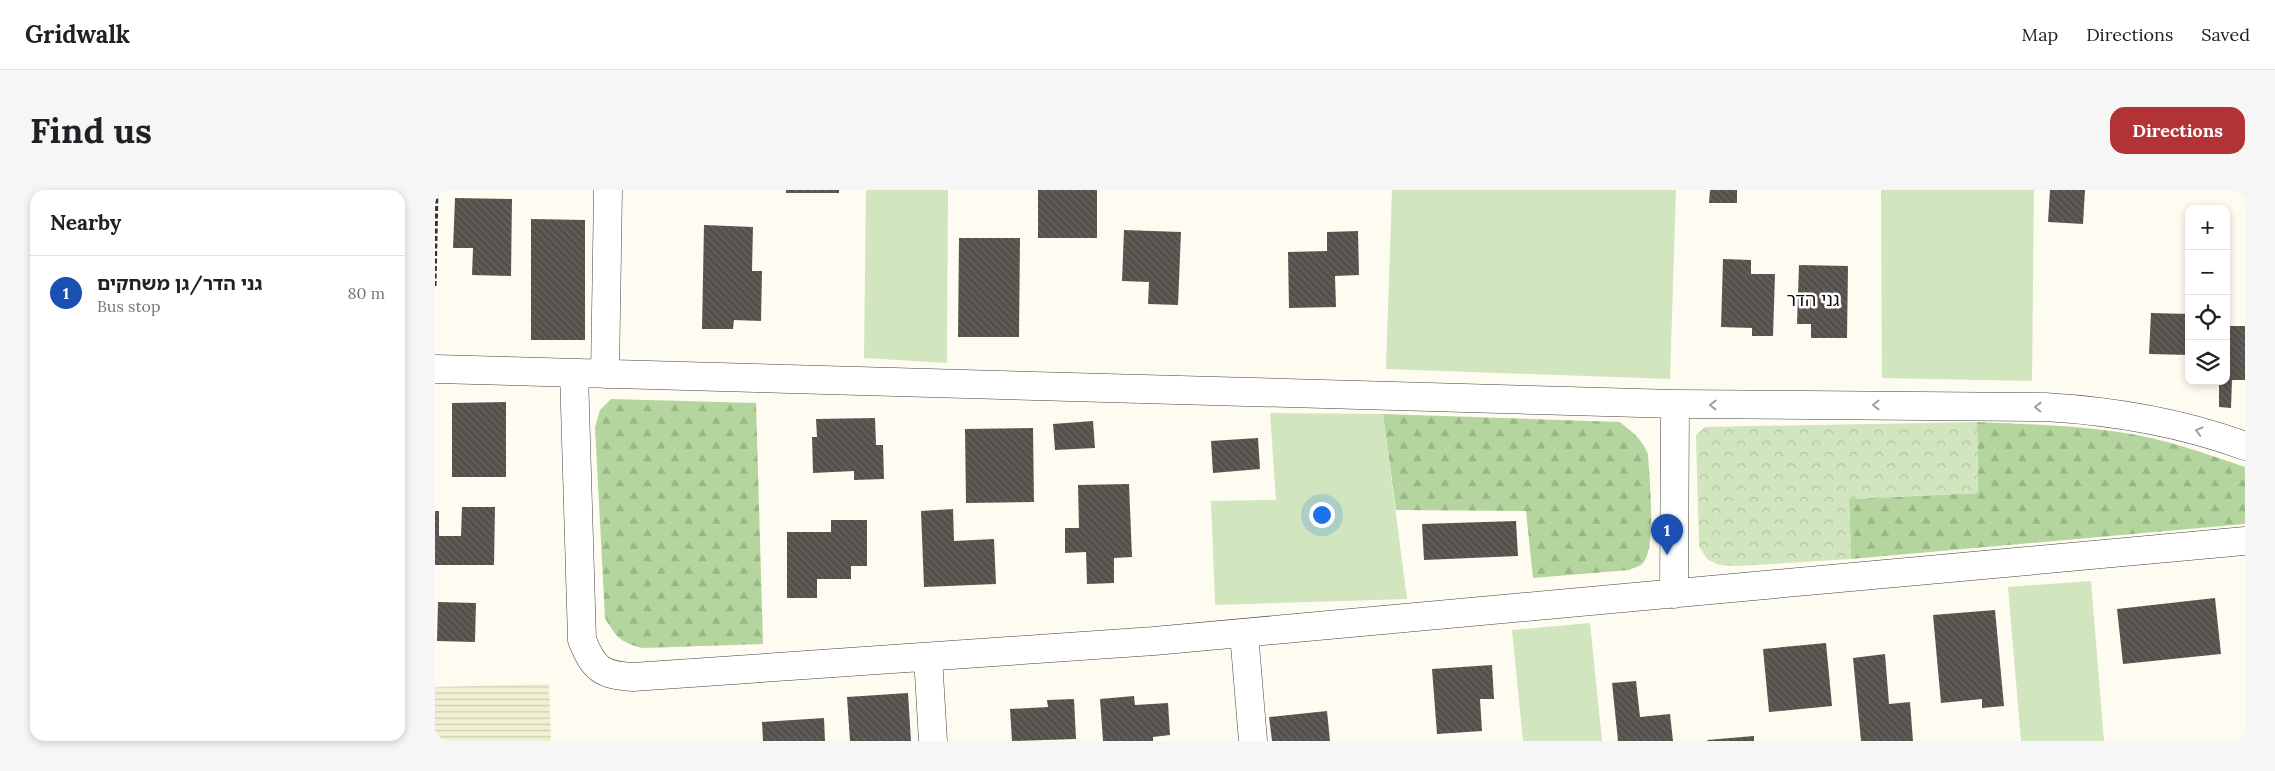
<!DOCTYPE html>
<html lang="en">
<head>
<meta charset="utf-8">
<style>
	:root { --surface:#fff; --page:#f6f6f6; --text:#202124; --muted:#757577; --line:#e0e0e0; --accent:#b23336 }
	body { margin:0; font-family:Lora,"Noto Sans Hebrew",serif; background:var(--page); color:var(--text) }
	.controls { position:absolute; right:15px; top:15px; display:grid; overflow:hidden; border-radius:10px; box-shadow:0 2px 8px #0003 }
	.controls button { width:45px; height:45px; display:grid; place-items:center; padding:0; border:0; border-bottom:1px solid var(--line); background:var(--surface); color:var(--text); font:25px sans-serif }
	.you { position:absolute; left:886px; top:324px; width:18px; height:18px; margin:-12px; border:4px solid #fff; border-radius:50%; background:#1a73e8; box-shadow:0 0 0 8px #1a73e833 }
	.badge { display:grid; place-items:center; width:32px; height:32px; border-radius:50%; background:var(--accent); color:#fff; font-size:16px; font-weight:700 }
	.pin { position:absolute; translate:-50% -41px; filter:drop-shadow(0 1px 2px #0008) }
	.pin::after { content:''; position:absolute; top:26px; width:18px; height:15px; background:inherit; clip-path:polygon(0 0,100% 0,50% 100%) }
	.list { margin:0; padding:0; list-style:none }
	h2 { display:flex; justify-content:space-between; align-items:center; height:65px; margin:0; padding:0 20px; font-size:21px }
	h2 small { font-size:16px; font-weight:400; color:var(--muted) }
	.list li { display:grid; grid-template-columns:32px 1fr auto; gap:15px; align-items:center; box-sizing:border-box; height:75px; padding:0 20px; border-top:1px solid var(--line) }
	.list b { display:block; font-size:19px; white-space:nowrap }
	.list p { margin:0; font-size:16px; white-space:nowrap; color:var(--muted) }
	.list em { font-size:16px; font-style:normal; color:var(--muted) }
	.icon { flex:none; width:28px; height:28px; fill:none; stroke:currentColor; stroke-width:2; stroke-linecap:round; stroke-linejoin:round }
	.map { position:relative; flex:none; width:1810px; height:551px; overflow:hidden; border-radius:15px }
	header { display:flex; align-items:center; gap:30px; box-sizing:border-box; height:70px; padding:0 25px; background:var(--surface); border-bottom:1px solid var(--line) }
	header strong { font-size:24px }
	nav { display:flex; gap:28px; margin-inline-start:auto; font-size:18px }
	.intro { display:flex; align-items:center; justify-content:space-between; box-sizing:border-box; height:120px; padding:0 30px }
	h1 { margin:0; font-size:35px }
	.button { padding:12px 22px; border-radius:15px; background:var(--accent); color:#fff; font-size:18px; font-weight:700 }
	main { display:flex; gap:30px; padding:0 30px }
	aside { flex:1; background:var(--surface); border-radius:15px; box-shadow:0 2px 8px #0003 }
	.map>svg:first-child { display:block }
	.farmland { fill:url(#farmland-rules) }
	.grass { fill:#d1e5be }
	.forest { fill:url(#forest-firs) }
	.park { fill:url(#park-crowns) }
	.building { fill:url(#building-back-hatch) }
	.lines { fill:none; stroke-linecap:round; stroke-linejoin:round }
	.minor-casing { stroke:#424242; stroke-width:29 }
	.path { stroke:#313131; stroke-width:3; stroke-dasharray:5 2.5; stroke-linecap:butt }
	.minor { stroke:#fff; stroke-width:28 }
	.oneway { stroke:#9f9f9f }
	.labels { text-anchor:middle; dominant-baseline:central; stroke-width:5; stroke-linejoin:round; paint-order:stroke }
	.quarter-label { font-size:18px; fill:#0f0f0f; stroke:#fff }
</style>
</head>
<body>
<header>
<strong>Gridwalk</strong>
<nav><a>Map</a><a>Directions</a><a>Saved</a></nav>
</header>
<div class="intro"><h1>Find us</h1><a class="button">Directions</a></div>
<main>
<aside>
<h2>Nearby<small></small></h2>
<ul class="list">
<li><span class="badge" style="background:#1a4fb4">1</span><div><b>גני הדר/גן משחקים</b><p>Bus stop</p></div><em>80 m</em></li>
</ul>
</aside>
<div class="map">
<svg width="1810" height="551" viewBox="0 0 1810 551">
	<defs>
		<pattern id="farmland-rules" width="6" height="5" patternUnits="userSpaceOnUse" patternTransform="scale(1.25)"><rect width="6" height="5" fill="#f2f0d3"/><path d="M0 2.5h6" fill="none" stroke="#cecdb4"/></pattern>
		<pattern id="forest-firs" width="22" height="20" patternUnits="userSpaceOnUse" patternTransform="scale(1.25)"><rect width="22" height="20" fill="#b5d59e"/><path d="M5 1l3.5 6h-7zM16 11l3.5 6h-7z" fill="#9ab687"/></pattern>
		<pattern id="park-crowns" width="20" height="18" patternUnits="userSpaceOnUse" patternTransform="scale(1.25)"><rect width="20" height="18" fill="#d1e5be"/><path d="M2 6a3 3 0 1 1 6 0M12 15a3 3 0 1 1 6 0" fill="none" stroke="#b2c3a2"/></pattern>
		<pattern id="building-back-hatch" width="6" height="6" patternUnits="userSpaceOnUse" patternTransform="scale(1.25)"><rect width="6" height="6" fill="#56504c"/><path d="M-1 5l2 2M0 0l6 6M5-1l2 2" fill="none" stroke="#696561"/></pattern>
	</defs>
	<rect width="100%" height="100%" fill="#fefcf1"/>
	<path class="farmland" d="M114,494L116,551H0V497Z"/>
	<path class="grass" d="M431,0H513L512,173L429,168Z
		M957,0H1241L1235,189L951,179Z
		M1446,0H1599L1597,191L1447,188Z
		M835,223L948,224L972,409L780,415L776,311L841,310Z
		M1656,391L1669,551H1586L1573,397Z
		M1155,433L1167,551H1088L1077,440Z"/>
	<path class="forest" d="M176,209L321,213L328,454L207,458C185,452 181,447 170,428L160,237L165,220Z
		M948,224L1184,232C1197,241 1207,249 1213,264C1214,286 1222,358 1208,373C1206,376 1198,378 1194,380L1098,388L1091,321L961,320Z
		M1542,232C1589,234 1637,235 1684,242C1727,248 1769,263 1810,277V334L1416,369L1414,309L1543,303Z"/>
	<path class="park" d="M1542,232L1543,303L1414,309L1416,369L1303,376L1284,375L1272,369L1264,356L1261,245L1270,237Z"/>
	<path class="building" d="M351,0H404V3H351Z
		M603,0H662V48H603Z
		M1275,0H1302V13H1274Z
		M1615,0H1650L1648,34L1613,32Z
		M20,8L77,9L76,86L37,85L38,58H18Z
		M96,29L150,30V150H96Z
		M269,35L318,37L317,81H327L326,131L299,130L298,139H267Z
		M689,40L746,42L743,115L713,114L714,92L687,91Z
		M923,41L924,85L900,86L901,117L854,118L853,62L892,61V42Z
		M524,48H585L584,147H523Z
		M1288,69L1316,70V84H1340L1338,146H1317V138L1286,137Z
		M1364,75L1413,76L1412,148H1376V134H1362Z
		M1716,123L1754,124V165L1714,164Z
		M1791,136H1810V190H1797L1796,218L1784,217V191H1791Z
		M71,212V287H17V213Z
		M440,228L441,255H448L449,289L419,290V281L378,283L377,247H382L381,229Z
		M658,231L660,258L620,260L618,234Z
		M598,238L599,312L531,313L530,239Z
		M823,248L825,279L778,283L776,251Z
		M694,294L697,367L679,368V393L652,394L651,362L630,363V338H644L643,295Z
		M27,317H60L59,375H0V321H4V346H26Z
		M518,319L519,351L559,349L561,394L489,397L486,321Z
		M396,330H432V376H416V389H382V408H352V342H396Z
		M1081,331L1083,366L989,370L987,334Z
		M1780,408L1786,464L1688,474L1682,419Z
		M3,412L41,413L40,452L2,451Z
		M1560,420L1569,516L1547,518V509L1506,513L1498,425Z
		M1391,453L1397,516L1334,522L1328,459Z
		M1450,464L1454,514L1475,512L1478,551H1426L1418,468Z
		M1057,475L1059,509H1045L1047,541L1002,544L997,479Z
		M1201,491L1205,527L1235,524L1238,551H1183L1177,493Z
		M473,503L476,551H415L412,507Z
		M699,506L700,515L733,513L735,545L718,547V551H668L665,509Z
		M639,509L641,549L577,551L575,519L613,517L612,510Z
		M892,521L895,551H837L834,527Z
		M389,528L390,551H328L327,532Z
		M1319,546V551H1273L1272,550Z"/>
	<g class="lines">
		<g class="minor-casing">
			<path id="minor" d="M0,179L1240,214L1610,217C1678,221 1745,232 1810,256
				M139,183L147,450C159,479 166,485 198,487L719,451L1810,351
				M170,184L173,0
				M1239,404L1240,214
				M809,443L818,551
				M493,467L498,551"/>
		</g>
		<path class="path" d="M0,96L2,0"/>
		<use href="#minor" class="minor"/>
	</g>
	<defs><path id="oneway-chevron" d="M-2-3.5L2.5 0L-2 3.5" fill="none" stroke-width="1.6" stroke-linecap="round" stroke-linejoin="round" transform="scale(1.25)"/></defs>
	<g class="oneway">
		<use href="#oneway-chevron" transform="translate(1278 215) rotate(-180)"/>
		<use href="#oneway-chevron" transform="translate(1441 215) rotate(-180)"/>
		<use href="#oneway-chevron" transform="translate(1603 217) rotate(-179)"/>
		<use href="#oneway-chevron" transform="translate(1764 241) rotate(-165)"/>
	</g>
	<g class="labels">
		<g class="quarter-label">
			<text x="1378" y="109">גני הדר</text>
		</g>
	</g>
</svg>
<div class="controls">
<button>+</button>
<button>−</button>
<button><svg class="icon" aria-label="locate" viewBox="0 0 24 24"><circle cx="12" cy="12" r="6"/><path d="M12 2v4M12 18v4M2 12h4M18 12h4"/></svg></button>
<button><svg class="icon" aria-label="layers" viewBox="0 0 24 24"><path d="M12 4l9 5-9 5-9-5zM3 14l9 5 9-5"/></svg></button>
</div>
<div class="you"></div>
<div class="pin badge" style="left:1232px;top:365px;background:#1a4fb4">1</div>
</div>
</main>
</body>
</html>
